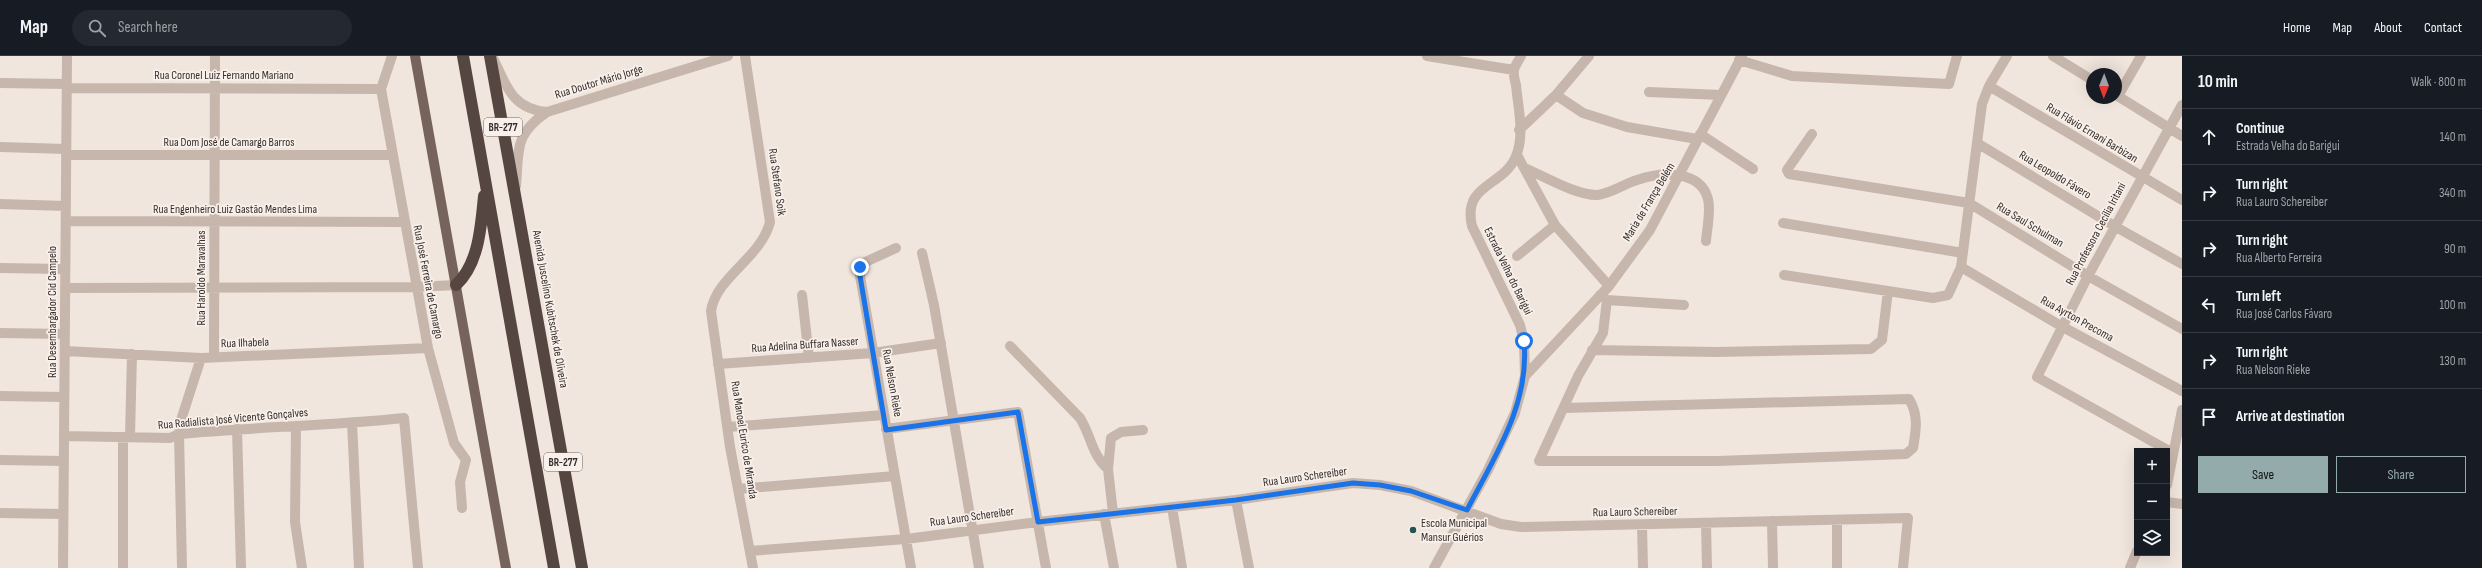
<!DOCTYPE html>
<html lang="en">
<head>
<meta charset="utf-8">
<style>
	:root { --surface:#171b24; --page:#242831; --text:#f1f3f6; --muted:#9ea1a6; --line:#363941; --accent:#94abac }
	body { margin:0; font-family:"Sofia Sans Condensed",sans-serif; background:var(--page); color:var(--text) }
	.controls { position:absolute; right:12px; bottom:12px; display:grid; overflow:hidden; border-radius:0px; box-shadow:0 4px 16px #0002 }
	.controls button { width:36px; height:36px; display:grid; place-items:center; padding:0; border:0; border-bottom:1px solid var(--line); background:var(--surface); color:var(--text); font:20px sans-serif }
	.compass { position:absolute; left:2086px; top:12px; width:36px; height:36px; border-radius:50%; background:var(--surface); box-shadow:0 4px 16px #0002; rotate:181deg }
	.stop { position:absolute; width:12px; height:12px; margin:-9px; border:3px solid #1a73e8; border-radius:50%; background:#fff }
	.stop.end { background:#1a73e8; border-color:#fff; box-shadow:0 1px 4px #0008 }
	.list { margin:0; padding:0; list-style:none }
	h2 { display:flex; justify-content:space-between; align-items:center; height:52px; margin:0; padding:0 16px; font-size:17px }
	h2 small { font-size:13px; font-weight:400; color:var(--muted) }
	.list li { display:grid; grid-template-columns:26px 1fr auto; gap:12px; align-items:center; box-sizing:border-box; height:56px; padding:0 16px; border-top:1px solid var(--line) }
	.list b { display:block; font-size:15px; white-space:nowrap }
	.list p { margin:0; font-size:13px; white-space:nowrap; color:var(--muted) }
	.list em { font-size:13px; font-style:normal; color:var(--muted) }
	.actions { display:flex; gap:8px; padding:12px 16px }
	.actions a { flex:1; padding:9px 0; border:1px solid var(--accent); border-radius:0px; text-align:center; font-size:14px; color:var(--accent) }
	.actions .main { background:var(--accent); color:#111 }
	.icon { flex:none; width:22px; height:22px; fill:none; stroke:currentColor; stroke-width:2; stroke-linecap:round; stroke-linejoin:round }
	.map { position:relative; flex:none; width:2182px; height:512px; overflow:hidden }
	header { display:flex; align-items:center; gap:24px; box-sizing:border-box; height:56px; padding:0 20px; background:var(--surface); border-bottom:1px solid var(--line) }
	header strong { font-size:19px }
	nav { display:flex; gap:22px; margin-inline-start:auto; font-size:14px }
	.search { width:280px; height:36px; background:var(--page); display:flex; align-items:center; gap:10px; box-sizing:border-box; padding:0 14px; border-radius:22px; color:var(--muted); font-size:15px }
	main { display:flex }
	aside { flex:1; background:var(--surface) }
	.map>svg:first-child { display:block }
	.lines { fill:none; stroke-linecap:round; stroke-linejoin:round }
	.minor { stroke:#c7b6ab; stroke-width:10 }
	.major { stroke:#76635c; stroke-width:10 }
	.highway { stroke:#564642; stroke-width:12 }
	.route { stroke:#1a73e8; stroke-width:5 }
	.poi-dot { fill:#235352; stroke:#f8f0ea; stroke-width:1.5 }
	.labels { text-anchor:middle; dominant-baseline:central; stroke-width:3.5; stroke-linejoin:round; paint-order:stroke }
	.shield { fill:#f8f0ea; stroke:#706764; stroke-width:1 }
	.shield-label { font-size:11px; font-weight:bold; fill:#362c2a }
	.street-label { font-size:12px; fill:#362c2a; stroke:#f8f0ea }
	.poi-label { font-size:12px; fill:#362c2a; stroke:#f8f0ea; text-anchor:start }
</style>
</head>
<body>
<header>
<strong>Map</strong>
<div class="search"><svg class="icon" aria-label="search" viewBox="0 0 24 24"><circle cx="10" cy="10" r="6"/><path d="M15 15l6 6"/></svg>Search here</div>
<nav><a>Home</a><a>Map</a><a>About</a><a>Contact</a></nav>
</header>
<main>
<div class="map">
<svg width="2182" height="512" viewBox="0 0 2182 512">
	<rect width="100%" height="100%" fill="#f0e6de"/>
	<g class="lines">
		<path class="minor" d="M392,0L381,33L428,292L454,387L466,404L460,426L462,452
			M492,0C506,28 511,53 547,56
			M745,0L770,166C761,202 716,221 711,255L730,391L753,512
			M1427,0L1514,14
			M2053,0L2092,24
			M1739,4L1792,20L1949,28L1957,0
			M0,27L67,28
			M1989,30L2182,144
			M67,32L381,33
			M1649,36L1721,39
			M1556,39L1583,57L1627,71L1697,83
			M2116,39L2182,80
			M2118,40L2141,0
			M1519,74L1556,39L1589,0
			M1700,78L1753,113
			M1812,78L1787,114L1789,118L1969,147L2088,220L2182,273
			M1977,87L2116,171L2182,208
			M0,91L66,93
			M66,99H391
			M1517,99L1555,169L1609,230
			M1527,113C1545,121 1578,140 1598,139C1612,137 1624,128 1637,124C1660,116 1700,113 1708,143C1711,155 1707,172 1706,185
			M516,130C519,94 514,78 547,56L728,0
			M0,148L66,150
			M66,165L404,166
			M1783,167L1963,197
			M896,192L861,208L860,220L911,512
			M922,197L934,249L979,512
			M1517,200L1555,169
			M1961,211L2061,270L2182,335
			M0,212L65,213
			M1784,219L1933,242L1948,239L1961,211L1982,48L1989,30L2007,0
			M65,232L416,231L456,229
			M802,239L809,302
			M1607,244L1684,249
			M0,277L65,278
			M1010,290L1080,362C1091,379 1092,400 1108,413
			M1592,294L1716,296L1871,293L1882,284L1888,235
			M65,295L201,302L428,292
			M214,301L215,0
			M718,308L873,297L941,287
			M1525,320L1609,230L1650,174L1742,0
			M0,340L64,341
			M1564,352L1909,343C1919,359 1916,375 1913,392L1906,398L1717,405H1539L1578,320L1603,277L1607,244L1600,239
			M352,367L359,512
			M296,370L295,466L302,512
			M728,371L884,359
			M237,373L241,512
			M886,373L1018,356L1046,512
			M64,380L170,382L179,378C254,371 329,370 404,362L418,512
			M123,381V512
			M130,381L132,298
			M2173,397L2037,321L2088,220L2182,49
			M0,404L64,405
			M2167,429L2182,354
			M738,433L895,420
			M1236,444L1249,512
			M2167,446L2182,448
			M1172,451L1182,512
			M0,457L63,458
			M1113,457L1108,413L1111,382L1121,376L1143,374
			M1104,458L1114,512
			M1772,465L1773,512
			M1706,467L1707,512
			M1642,469L1643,512
			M750,495L906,483L1038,466L1236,444L1353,427L1380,429L1411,435L1501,468L1521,471L1908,462L1903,512
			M63,512L67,0
			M182,512L179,378L181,364L201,302
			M1434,512L1488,414L1515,357L1525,320L1524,285L1520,269L1472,170C1462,127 1504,131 1516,100C1525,79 1518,51 1516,29C1515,25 1513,18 1514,14C1515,9 1519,4 1521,0
			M1837,512V464
			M2130,512L2137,495"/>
		<path class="major" d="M415,0L506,512"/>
		<path class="highway" d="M463,0L554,512
			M490,0L582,512
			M456,229C479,208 481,170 484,140"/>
	</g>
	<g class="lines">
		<path class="route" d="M860,211V220L886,374L1018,356L1038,466L1236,444L1353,427L1380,429L1411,435L1467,454C1495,400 1530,348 1524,285"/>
	</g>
	<circle class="poi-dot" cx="1413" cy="474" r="4"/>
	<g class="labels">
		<g class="shield">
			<rect x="484" y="62" width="38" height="18" rx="3"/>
			<rect x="544" y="397" width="38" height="18" rx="3"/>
		</g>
		<g class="shield-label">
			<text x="503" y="71">BR-277</text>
			<text x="563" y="406">BR-277</text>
		</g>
		<g class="street-label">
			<text x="224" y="19">Rua Coronel Luiz Fernando Mariano</text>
			<text transform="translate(599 26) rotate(-17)">Rua Doutor Mário Jorge</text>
			<text transform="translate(2092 77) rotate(31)">Rua Flávio Ernani Barbizan</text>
			<text x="229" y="86">Rua Dom José de Camargo Barros</text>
			<text transform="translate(2055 119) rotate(31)">Rua Leopoldo Fávero</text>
			<text transform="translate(777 126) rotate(82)">Rua Stefano Soik</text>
			<text transform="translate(1649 146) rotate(-59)">Maria de França Belém</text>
			<text x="235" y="153">Rua Engenheiro Luiz Gastão Mendes Lima</text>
			<text transform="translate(2030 169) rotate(31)">Rua Saul Schulman</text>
			<text transform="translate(2096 178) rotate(-62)">Rua Professora Cecília Iritani</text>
			<text transform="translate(1508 215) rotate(64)">Estrada Velha do Barigui</text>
			<text transform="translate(201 222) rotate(-90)">Rua Haroldo Maravalhas</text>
			<text transform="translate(428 226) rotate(79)">Rua José Ferreira de Camargo</text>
			<text transform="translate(550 253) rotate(80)">Avenida Juscelino Kubitschek de Oliveira</text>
			<text transform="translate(52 256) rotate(-90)">Rua Desembargador Cid Campelo</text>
			<text transform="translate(2077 263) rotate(29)">Rua Ayrton Precoma</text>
			<text transform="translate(245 287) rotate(-2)">Rua Ilhabela</text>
			<text transform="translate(805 289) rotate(-4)">Rua Adelina Buffara Nasser</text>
			<text transform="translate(892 327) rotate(80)">Rua Nelson Rieke</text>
			<text transform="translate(233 363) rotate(-5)">Rua Radialista José Vicente Gonçalves</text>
			<text transform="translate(744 384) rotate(81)">Rua Manoel Eurico de Miranda</text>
			<text transform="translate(1305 421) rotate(-8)">Rua Lauro Schereiber</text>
			<text transform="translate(1635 456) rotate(-1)">Rua Lauro Schereiber</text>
			<text transform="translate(972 461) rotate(-8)">Rua Lauro Schereiber</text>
		</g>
		<g class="poi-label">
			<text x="1421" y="467">Escola Municipal<tspan x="1421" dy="14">Mansur Guérios</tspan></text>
		</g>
	</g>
</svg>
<div class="controls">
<button>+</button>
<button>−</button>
<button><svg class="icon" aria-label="layers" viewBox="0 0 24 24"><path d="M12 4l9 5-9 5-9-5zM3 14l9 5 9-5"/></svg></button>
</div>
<svg class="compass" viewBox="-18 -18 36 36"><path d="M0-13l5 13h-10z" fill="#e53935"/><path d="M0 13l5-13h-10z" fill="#9ea1a6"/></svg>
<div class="stop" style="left:1524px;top:285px"></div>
<div class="stop end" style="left:860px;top:211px"></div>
</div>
<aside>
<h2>10 min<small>Walk · 800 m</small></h2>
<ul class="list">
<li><svg class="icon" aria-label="ahead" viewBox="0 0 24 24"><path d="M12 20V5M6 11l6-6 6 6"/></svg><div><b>Continue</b><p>Estrada Velha do Barigui</p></div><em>140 m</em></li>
<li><svg class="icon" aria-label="right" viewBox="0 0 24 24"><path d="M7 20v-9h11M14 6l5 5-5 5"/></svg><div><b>Turn right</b><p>Rua Lauro Schereiber</p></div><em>340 m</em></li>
<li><svg class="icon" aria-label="right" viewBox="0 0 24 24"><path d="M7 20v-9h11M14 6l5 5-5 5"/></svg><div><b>Turn right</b><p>Rua Alberto Ferreira</p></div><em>90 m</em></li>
<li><svg class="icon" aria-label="left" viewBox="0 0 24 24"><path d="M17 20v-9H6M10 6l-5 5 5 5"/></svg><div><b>Turn left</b><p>Rua José Carlos Fávaro</p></div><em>100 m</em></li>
<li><svg class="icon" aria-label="right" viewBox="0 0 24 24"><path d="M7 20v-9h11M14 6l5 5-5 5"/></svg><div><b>Turn right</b><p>Rua Nelson Rieke</p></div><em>130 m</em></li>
<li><svg class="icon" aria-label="arrive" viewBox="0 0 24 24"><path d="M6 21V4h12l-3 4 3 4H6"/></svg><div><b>Arrive at destination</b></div></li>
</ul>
<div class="actions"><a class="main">Save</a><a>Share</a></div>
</aside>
</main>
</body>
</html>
